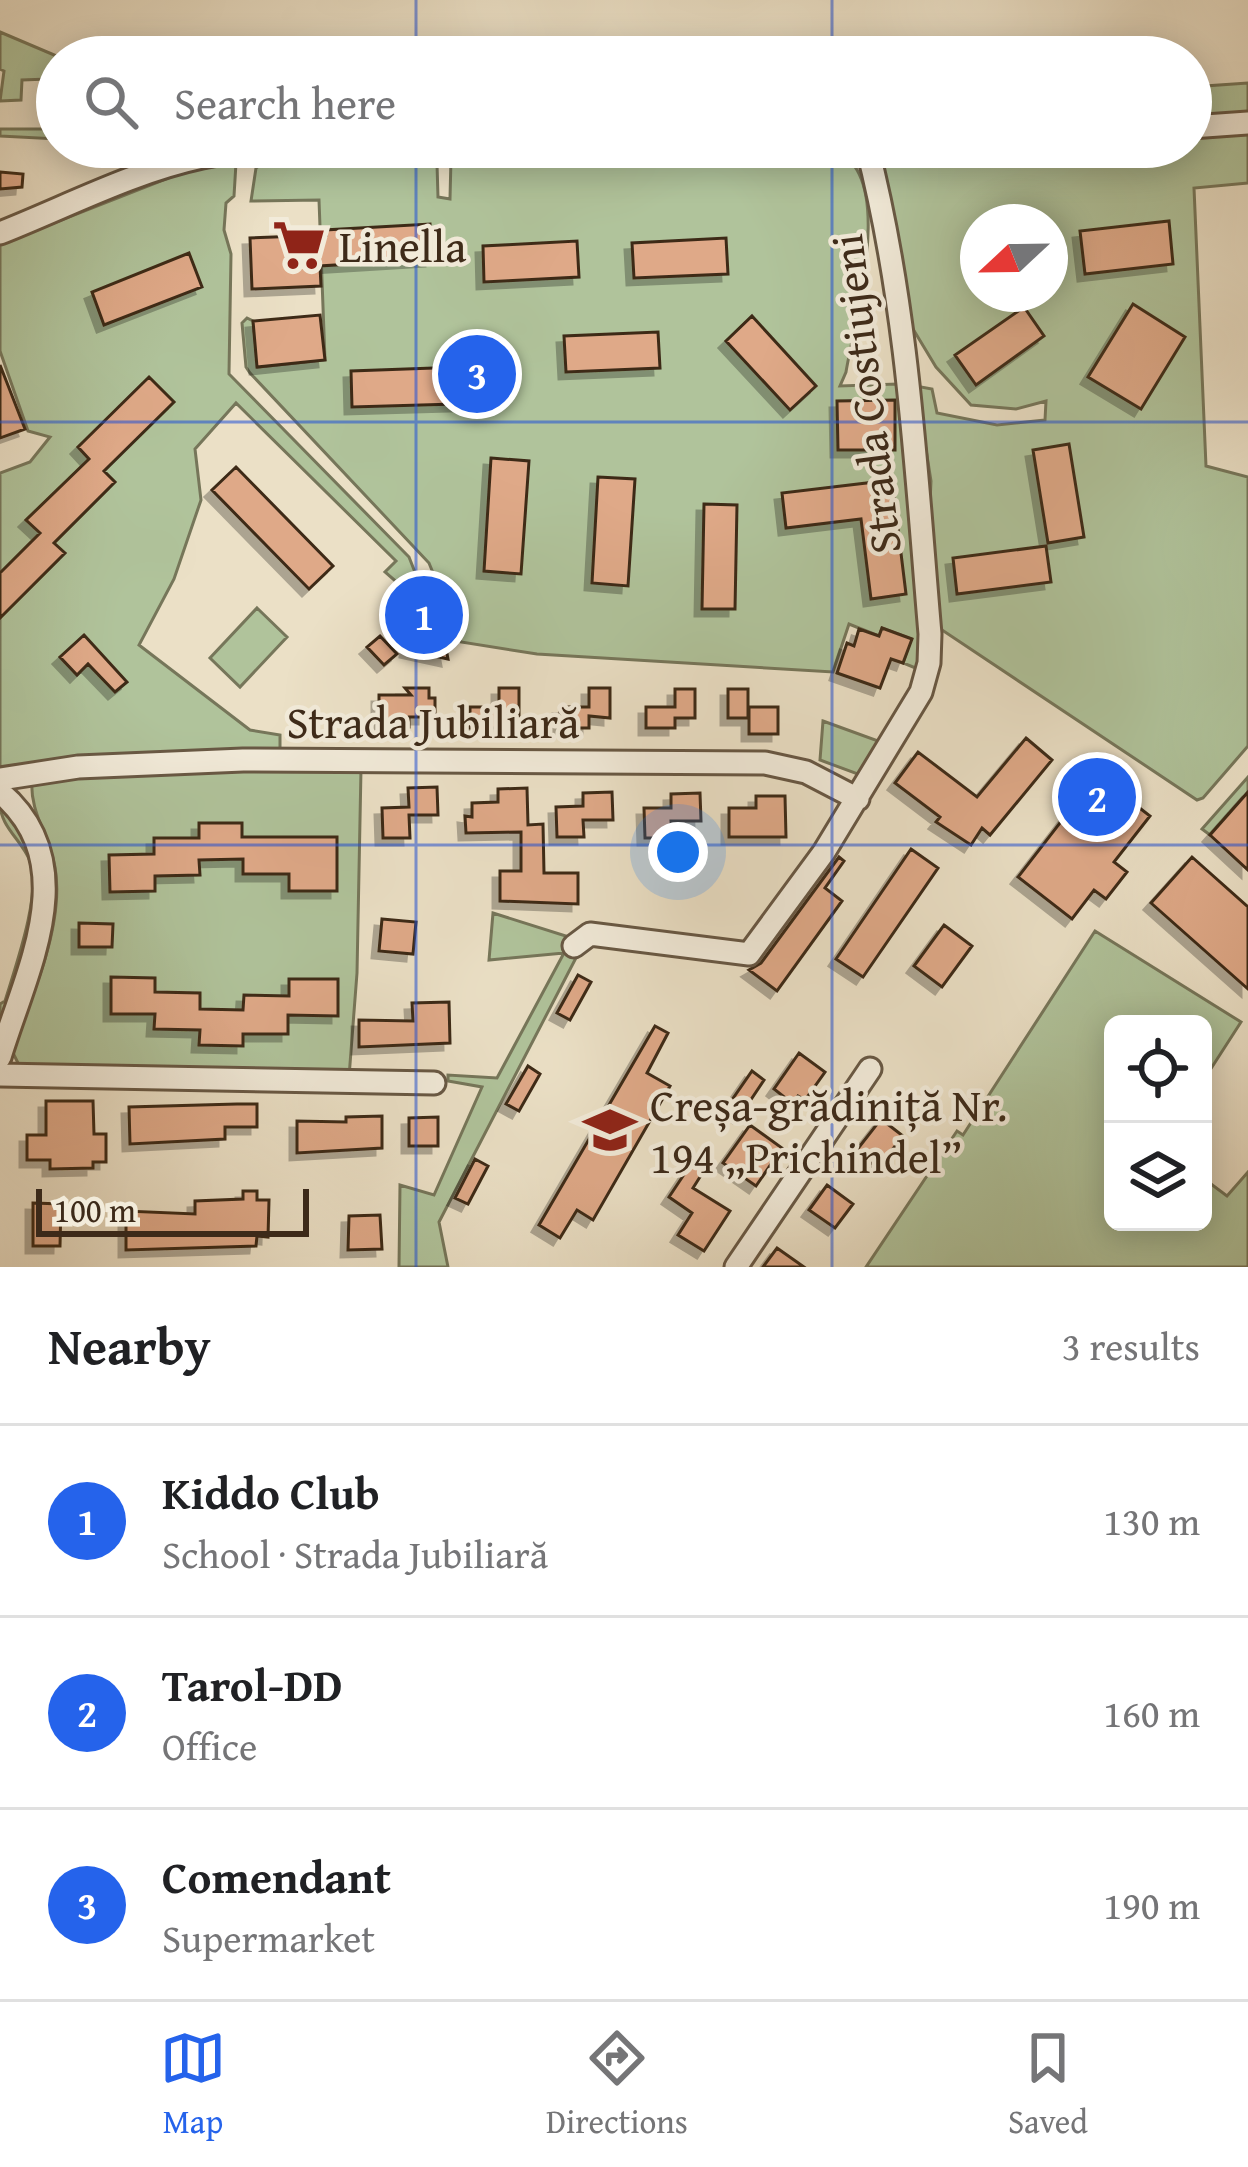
<!DOCTYPE html>
<html lang="en">
<head>
<meta charset="utf-8">
<style>
	:root { --surface:#fff; --page:#f2f2f2; --text:#202124; --muted:#757577; --line:#e0e0e0; --accent:#2563eb }
	body { margin:0; font-family:"Gentium Book Plus",serif; background:var(--page); color:var(--text) }
	.controls { position:absolute; right:36px; bottom:36px; display:grid; overflow:hidden; border-radius:18px; box-shadow:0 6px 30px #0003 }
	.controls button { width:108px; height:108px; display:grid; place-items:center; padding:0; border:0; border-bottom:3px solid var(--line); background:var(--surface); color:var(--text); font:60px sans-serif }
	.compass { position:absolute; left:960px; top:204px; width:108px; height:108px; border-radius:50%; background:var(--surface); box-shadow:0 6px 30px #0003; rotate:248deg }
	.scale { position:absolute; left:36px; bottom:30px; width:273px; box-sizing:border-box; padding-left:12px; border:6px solid #3d2a19; border-top:0; font-size:33px; line-height:42px; white-space:nowrap; color:#3d2a19; -webkit-text-stroke:9px #f2ebda; paint-order:stroke }
	.you { position:absolute; left:678px; top:852px; width:42px; height:42px; margin:-30px; border:9px solid #fff; border-radius:50%; background:#1a73e8; box-shadow:0 0 0 18px #1a73e833 }
	.badge { display:grid; place-items:center; width:78px; height:78px; border-radius:50%; background:var(--accent); color:#fff; font-size:39px; font-weight:700 }
	.pin { position:absolute; translate:-50% -50%; border:6px solid #fff; box-shadow:0 3px 12px #0006 }
	.list { margin:0; padding:0; list-style:none }
	h2 { display:flex; justify-content:space-between; align-items:center; height:156px; margin:0; padding:0 48px; font-size:51px }
	h2 small { font-size:39px; font-weight:400; color:var(--muted) }
	.list li { display:grid; grid-template-columns:78px 1fr auto; gap:36px; align-items:center; box-sizing:border-box; height:192px; padding:0 48px; border-top:3px solid var(--line) }
	.list b { display:block; font-size:45px; white-space:nowrap }
	.list p { margin:0; font-size:39px; white-space:nowrap; color:var(--muted) }
	.list em { font-size:39px; font-style:normal; color:var(--muted) }
	.icon { flex:none; width:66px; height:66px; fill:none; stroke:currentColor; stroke-width:2; stroke-linecap:round; stroke-linejoin:round }
	.map { position:relative; flex:none; width:1248px; height:1267px; overflow:hidden }
	.search { position:absolute; background:var(--surface); box-shadow:0 6px 30px #0003; left:36px; right:36px; top:36px; height:132px; display:flex; align-items:center; gap:30px; box-sizing:border-box; padding:0 42px; border-radius:66px; color:var(--muted); font-size:45px }
	.sheet { height:732px; background:var(--surface) }
	nav { display:flex; justify-content:space-around; align-items:center; box-sizing:border-box; height:168px; border-top:3px solid var(--line); background:var(--surface); font-size:33px; color:var(--muted) }
	nav a { display:grid; justify-items:center; gap:6px }
	nav .on { color:var(--accent) }
	.map>svg:first-child { display:block }
	.green { fill:#b0c39b; stroke:#76765a; stroke-width:3; fill-rule:evenodd }
	.building { fill:#dfa988; stroke:#3d2a19; stroke-width:3; filter:url(#shadow) }
	.lines { fill:none; stroke-linecap:round; stroke-linejoin:round }
	.minor-casing { stroke:#685844; stroke-width:27 }
	.minor { stroke:#f2ebda; stroke-width:21 }
	.grid { fill:none; stroke:#1d4ed8; stroke-width:3; stroke-opacity:0.55 }
	.labels { text-anchor:middle; dominant-baseline:central; stroke-width:9; stroke-linejoin:round; paint-order:stroke }
	.poi-label { font-size:45px; fill:#3d2a19; stroke:#f2ebda; text-anchor:start }
	.street-label { font-size:45px; fill:#3d2a19; stroke:#f2ebda }
</style>
</head>
<body>
<div class="map">
<svg width="1248" height="1267" viewBox="0 0 1248 1267">
	<defs>
		<filter id="shadow"><feDropShadow dx="-7" dy="7" stdDeviation="0" flood-color="#0004"/></filter>
	</defs>
	<rect width="100%" height="100%" fill="#ebe0c6"/>
	<filter id="stains"><feTurbulence type="fractalNoise" baseFrequency=".00167" numOctaves="4"/><feColorMatrix values="0 0 0 0 .2 0 0 0 0 .09 0 0 0 0 .02 0 0 0 .5 -.17"/></filter>
	<radialGradient id="worn" r=".72"><stop offset=".6" stop-color="#630" stop-opacity="0"/><stop offset="1" stop-color="#630" stop-opacity=".3"/></radialGradient>
	<path class="green" d="M0,32L59,57L57,84L50,86L48,79L22,80L21,100L0,101L4,71L0,69Z
		M1248,83V114L1191,118V87Z
		M57,91V139L0,136V129H52V93Z
		M1248,132V183L1194,188L1206,466L1248,477V746L1203,798L1197,800L936,626L929,523L931,481L916,386L932,389L937,413L997,425L1045,420L1046,401L1016,409L971,405L936,367L910,324L878,161L883,150L1191,147V137ZM978,222H1050V294H978Z
		M832,150C899,169 854,322 846,372L840,386L897,384L921,620L918,669L903,663L911,639L882,628L879,636L849,624L833,672L537,654L461,642L429,563L250,373L246,367L242,323L247,318L253,321L258,367L325,360L319,200L251,201L256,168L264,162L429,158L437,164L438,197L450,199L451,158Z
		M236,163L234,196L226,203L224,230L231,254L229,374L409,557L418,580L408,592L385,572L396,561L236,403L195,449L201,500L174,579L139,645L250,730L280,735V752L0,769V473L30,462L50,437L28,431L0,351V244L186,171Z
		M257,608L287,637L240,687L210,658Z
		M823,721L881,742L863,776L820,760Z
		M197,768L361,769L357,973L349,1077L19,1065L11,1049C32,999 65,923 55,867C49,835 29,812 32,778Z
		M1248,777V792L1210,835L1202,829Z
		M0,803C66,875 27,950 0,1030V1004L5,1001C15,968 42,893 30,861C22,840 0,827 0,803Z
		M493,913L569,937L565,951L578,954L439,1222L448,1267H399L400,1185L434,1195L482,1087L448,1081V1075L497,1078L564,953L489,960Z
		M1095,931L1241,1022L1203,1081V1024H1113V1222H1203V1178L1227,1196L1248,1172V1267H866L957,1131L963,1135Z"/>
	<path class="building" d="M0,172L23,174L22,187L0,189Z
		M1169,221L1173,264L1085,274L1080,231Z
		M430,224L432,259L320,266L321,286L252,289L250,238L326,235L325,230Z
		M726,238L728,274L634,278L632,243Z
		M577,241L579,277L484,282L483,246Z
		M189,253L202,287L104,325L92,292Z
		M1133,304L1185,337L1141,409L1088,377Z
		M1024,307L1044,336L976,385L955,355Z
		M320,315L325,360L257,367L253,321Z
		M752,316L816,386L790,410L726,341Z
		M658,332L660,368L566,372L564,336Z
		M0,365L25,429L0,438Z
		M489,366L490,403L352,407L351,371Z
		M149,377L174,402L104,471L115,482L54,543L65,553L0,618V573L40,533L26,520L89,459L78,447Z
		M895,400V450H838L837,401Z
		M1069,444L1084,537L1048,543L1033,450Z
		M491,458L529,461L521,574L484,571Z
		M236,467L333,566L309,589L212,490Z
		M598,477L635,479L628,586L592,583Z
		M892,480L906,594L871,599L861,519L786,528L782,493Z
		M704,504L737,505L735,609H702Z
		M1046,546L1051,582L957,594L953,558Z
		M882,628L912,639L903,663L891,659L880,688L837,673L847,643L854,646L859,629L879,636Z
		M411,630L443,632L448,659L407,650Z
		M84,635L127,682L115,692L88,664L77,675L60,657Z
		M380,636L397,654L384,665L367,647Z
		M405,688H429V698H435V717H409V727H379V695H411Z
		M499,688H519V718L499,717V728H470V707H499V717Z
		M589,688H610V718L589,716V728H560V707H589Z
		M675,689H695V718H675V728H646V707H675Z
		M728,689H748V718H728Z
		M749,707H778V734H749Z
		M1026,738L1052,760L990,835L982,828L971,845L936,822L940,817L895,783L918,752L977,797Z
		M1097,775L1150,816L1114,862L1127,872L1106,899L1094,890L1072,919L1018,877Z
		M437,787L438,815H409L410,838H383L382,808L409,807L408,788Z
		M527,788L528,825L543,824L544,873H578V904L500,901V871H521V832L466,833L465,816L472,817V803L498,802V789Z
		M612,792L613,820H583L584,837H557L556,807L583,806V793Z
		M1248,792V870L1210,835Z
		M700,793L701,821H671L672,838H645L644,808H671V794Z
		M756,796H785L786,837H729V808H756Z
		M199,823H242V837H337V891H289V874H243V859L199,860L200,875L155,876V891L110,892L109,855L154,854V838H199Z
		M911,849L938,868L863,977L836,959Z
		M839,857L844,861L825,888L842,901L777,991L749,970L761,963Z
		M1192,857L1248,907V989L1151,903Z
		M382,919L416,922L413,954L379,951Z
		M79,923L113,924L112,947H79Z
		M944,925L972,946L942,987L914,966Z
		M578,975L591,982L570,1020L557,1013Z
		M111,977L155,978V992L200,993V1009L243,1010L244,995L289,996V979H338V1016L288,1015V1034H243V1046L199,1045L200,1030L154,1029L155,1014H111Z
		M449,1002L450,1043L359,1047V1020L413,1021L412,1003Z
		M655,1026L668,1033L647,1073L670,1086L593,1220L577,1210L560,1238L539,1225Z
		M799,1053L825,1072L805,1100L798,1096L793,1104L774,1089Z
		M528,1066L540,1074L519,1111L506,1104Z
		M752,1071L764,1080L740,1116L727,1107Z
		M46,1101H93L94,1134H106V1162H93V1168L50,1169V1160H27V1135H46Z
		M237,1104H257V1127H225V1139L130,1144L129,1107Z
		M382,1116V1148L297,1153V1121L346,1122V1117Z
		M438,1117V1146H409V1118Z
		M881,1119L903,1136L878,1168L856,1151Z
		M750,1125L782,1148L756,1186L723,1163Z
		M475,1159L488,1166L468,1204L455,1198Z
		M693,1161L705,1169L693,1188L730,1211L704,1251L678,1235L692,1213L669,1197Z
		M827,1185L853,1204L835,1228L809,1210Z
		M243,1191H257V1200H269L268,1237L257,1236L256,1246L126,1250V1211L195,1214V1201L243,1199Z
		M33,1203L61,1204L60,1246H33Z
		M380,1215L382,1249L348,1250L349,1216Z
		M777,1248L804,1267H763Z"/>
	<g class="lines">
		<g class="minor-casing">
			<path id="minor" d="M1191,127L1248,123
				M0,233C66,207 132,172 202,157C264,144 334,149 398,147
				M0,779L78,767L243,760L765,763L806,772L858,799
				M0,792C85,864 26,971 0,1057
				M574,946L590,934L749,954L824,852L921,692L929,663L930,634C916,472 908,306 867,147
				M0,1075L434,1083
				M736,1267L870,1069"/>
		</g>
		<use href="#minor" class="minor"/>
	</g>
	<path class="grid" d="M416,0V57M832,0V57M416,147V1267M832,147V1267M0,422H1248M0,845H1248"/>
	<defs>
		<g id="supermarket-bare" transform="scale(4.14)"><path d="M-6-5.5h2.5l.6 2H6L4.5 2H-2.5L-4.4-4H-6ZM-1.5 3.2a1.3 1.3 0 1 0 .1 0ZM3 3.2a1.3 1.3 0 1 0 .1 0Z" fill="#8f2418" stroke="#f2ebda" stroke-width="2.5" paint-order="stroke"/></g>
		<g id="school-bare" transform="scale(4.14)"><path d="M0-5L7-2L0 1L-7-2ZM-4 1L0 2.5L4 1V4Q0 6-4 4Z" fill="#8f2418" stroke="#f2ebda" stroke-width="2.5" paint-order="stroke"/></g>
	</defs>
	<g fill-rule="evenodd">
		<use href="#supermarket-bare" x="299" y="245"/>
		<use href="#school-bare" x="610" y="1130"/>
	</g>
	<g class="labels">
		<g class="poi-label">
			<text x="339" y="245">Linella</text>
			<text x="650" y="1104">Creșa-grădiniță Nr.<tspan x="650" dy="52">194 „Prichindel”</tspan></text>
		</g>
		<g class="street-label">
			<text transform="translate(865 394) rotate(-97)">Strada Costiujeni</text>
			<text x="433" y="721">Strada Jubiliară</text>
		</g>
	</g>
	<rect width="100%" height="100%" filter="url(#stains)"/>
	<rect width="100%" height="100%" fill="url(#worn)"/>
</svg>
<div class="controls">
<button><svg class="icon" aria-label="locate" viewBox="0 0 24 24"><circle cx="12" cy="12" r="6"/><path d="M12 2v4M12 18v4M2 12h4M18 12h4"/></svg></button>
<button><svg class="icon" aria-label="layers" viewBox="0 0 24 24"><path d="M12 4l9 5-9 5-9-5zM3 14l9 5 9-5"/></svg></button>
</div>
<svg class="compass" viewBox="-18 -18 36 36"><path d="M0-13l5 13h-10z" fill="#e53935"/><path d="M0 13l5-13h-10z" fill="#757577"/></svg>
<div class="scale">100 m</div>
<div class="you"></div>
<div class="pin badge" style="left:424px;top:615px">1</div>
<div class="pin badge" style="left:1097px;top:797px">2</div>
<div class="pin badge" style="left:477px;top:374px">3</div>
<div class="search"><svg class="icon" aria-label="search" viewBox="0 0 24 24"><circle cx="10" cy="10" r="6"/><path d="M15 15l6 6"/></svg>Search here</div>
</div>
<section class="sheet">
<h2>Nearby<small>3 results</small></h2>
<ul class="list">
<li><span class="badge">1</span><div><b>Kiddo Club</b><p>School · Strada Jubiliară</p></div><em>130 m</em></li>
<li><span class="badge">2</span><div><b>Tarol-DD</b><p>Office</p></div><em>160 m</em></li>
<li><span class="badge">3</span><div><b>Comendant</b><p>Supermarket</p></div><em>190 m</em></li>
</ul>
</section>
<nav>
<a class="on"><svg class="icon" aria-label="map" viewBox="0 0 24 24"><path d="M3 6l6-2 6 2 6-2v14l-6 2-6-2-6 2zM9 4v14M15 6v14"/></svg>Map</a>
<a><svg class="icon" aria-label="directions" viewBox="0 0 24 24"><path d="M12 3l9 9-9 9-9-9zM9 14v-3h6M13 9l2 2-2 2"/></svg>Directions</a>
<a><svg class="icon" aria-label="saved" viewBox="0 0 24 24"><path d="M7 4h10v16l-5-4-5 4z"/></svg>Saved</a>
</nav>
</body>
</html>
